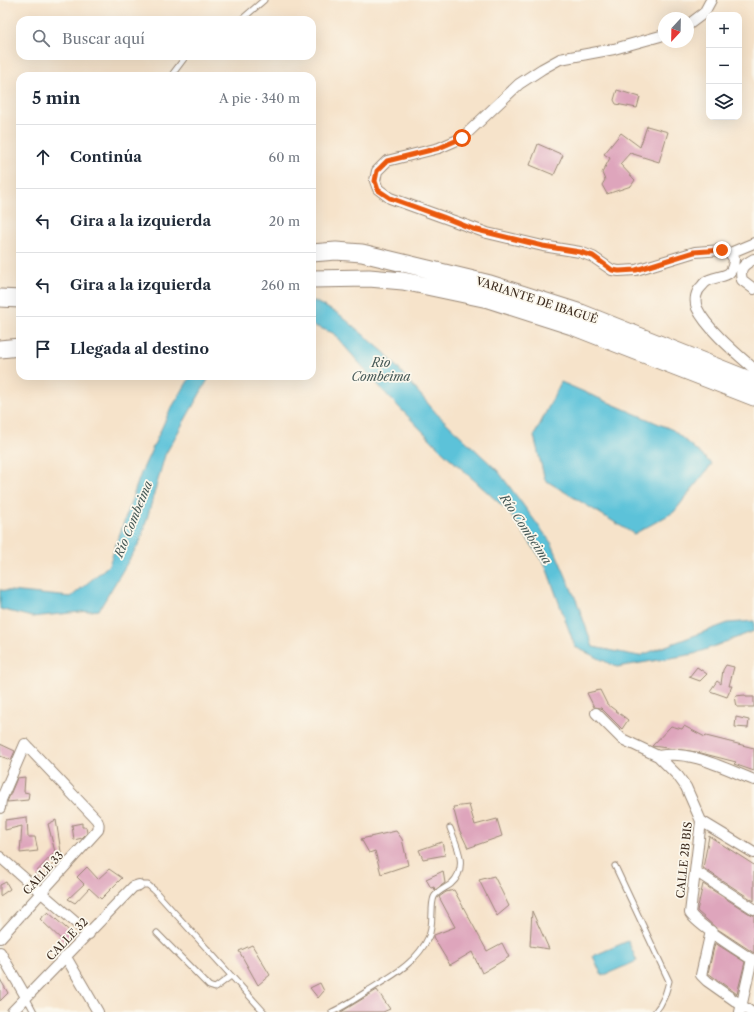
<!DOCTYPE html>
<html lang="es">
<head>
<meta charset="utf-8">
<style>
	:root { --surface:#fff; --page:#f6f6f7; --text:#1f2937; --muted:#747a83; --line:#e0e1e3 }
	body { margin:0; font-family:"Libre Caslon Text",serif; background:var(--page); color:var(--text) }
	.controls { position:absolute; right:12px; top:12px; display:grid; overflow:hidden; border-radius:8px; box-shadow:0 4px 16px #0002 }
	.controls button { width:36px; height:36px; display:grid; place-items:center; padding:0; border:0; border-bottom:1px solid var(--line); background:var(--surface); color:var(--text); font:20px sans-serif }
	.compass { position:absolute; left:658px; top:12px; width:36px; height:36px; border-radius:50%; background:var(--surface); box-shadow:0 4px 16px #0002; rotate:202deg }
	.stop { position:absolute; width:12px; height:12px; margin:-9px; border:3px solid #ea580c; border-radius:50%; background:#fff }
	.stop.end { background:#ea580c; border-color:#fff; box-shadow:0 1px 4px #0008 }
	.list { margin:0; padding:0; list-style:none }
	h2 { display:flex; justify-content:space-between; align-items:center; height:52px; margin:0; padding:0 16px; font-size:17px }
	h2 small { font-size:13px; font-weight:400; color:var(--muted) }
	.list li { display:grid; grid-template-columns:26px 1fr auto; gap:12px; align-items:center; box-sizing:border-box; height:64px; padding:0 16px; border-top:1px solid var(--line) }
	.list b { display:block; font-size:15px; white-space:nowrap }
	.list em { font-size:13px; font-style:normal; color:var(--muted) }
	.icon { flex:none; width:22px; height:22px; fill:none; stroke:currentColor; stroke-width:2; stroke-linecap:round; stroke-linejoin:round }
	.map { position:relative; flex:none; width:754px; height:1012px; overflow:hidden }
	.search { position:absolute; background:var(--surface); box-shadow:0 4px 16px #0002; left:16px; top:16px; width:300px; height:44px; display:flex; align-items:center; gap:10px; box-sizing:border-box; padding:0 14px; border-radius:12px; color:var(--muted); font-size:15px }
	.panel { position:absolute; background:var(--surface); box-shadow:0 4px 16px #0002; left:16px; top:72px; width:300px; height:308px; border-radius:12px }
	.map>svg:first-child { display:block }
	.water { fill:#5cc2d9; stroke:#4c767c }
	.building { fill:#dea5bc }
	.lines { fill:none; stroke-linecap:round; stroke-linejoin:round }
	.service-casing { stroke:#988674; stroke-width:7 }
	.minor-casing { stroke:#988674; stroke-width:12 }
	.trunk-casing { stroke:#988674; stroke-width:19 }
	.service { stroke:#fff; stroke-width:5 }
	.minor { stroke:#fff; stroke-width:10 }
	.trunk { stroke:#fff; stroke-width:17 }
	.route { stroke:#ea580c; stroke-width:5 }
	.labels { text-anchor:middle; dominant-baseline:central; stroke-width:3.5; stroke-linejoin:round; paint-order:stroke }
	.street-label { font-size:11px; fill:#3b2a1e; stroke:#fbf7ec }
	.water-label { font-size:12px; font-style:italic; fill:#455856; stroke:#fbf7ec }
</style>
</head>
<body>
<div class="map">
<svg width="754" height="1012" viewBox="0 0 754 1012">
	<rect width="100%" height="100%" fill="#fbf7ec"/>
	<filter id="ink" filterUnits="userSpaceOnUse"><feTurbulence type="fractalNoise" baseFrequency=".025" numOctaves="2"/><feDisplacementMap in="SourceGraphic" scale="8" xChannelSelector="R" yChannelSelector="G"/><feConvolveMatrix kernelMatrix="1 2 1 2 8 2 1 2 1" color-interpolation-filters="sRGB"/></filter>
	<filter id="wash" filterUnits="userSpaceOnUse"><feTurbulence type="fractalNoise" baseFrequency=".012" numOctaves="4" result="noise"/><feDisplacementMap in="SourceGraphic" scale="16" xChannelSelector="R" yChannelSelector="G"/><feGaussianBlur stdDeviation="0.9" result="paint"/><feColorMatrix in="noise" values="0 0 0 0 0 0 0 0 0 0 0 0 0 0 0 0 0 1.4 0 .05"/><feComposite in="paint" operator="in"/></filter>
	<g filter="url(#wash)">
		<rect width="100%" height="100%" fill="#f6e3ca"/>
		<path class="water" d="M312,300L339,314L385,353L436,413L498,471L552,544L577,602L593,647L639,656L728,623L754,621V631L694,654L617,667L575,647L545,564L508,511L442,451L388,396L333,333L312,325Z
			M191,376H210L165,455L141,540L99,610L32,617L0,609V590L71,597L109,565L141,473L169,412Z
			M561,382L673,430L712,464L674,512L634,534L545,480L534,436Z
			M628,941L637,961L602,976L593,956Z"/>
		<g id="blocks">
			<path class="building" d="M617,90L640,97L637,108L616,104L614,100Z
				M647,126L668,132L659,162L630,153L620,164L635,180L631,186L607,194L602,185L605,180L602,173L610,158L604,154L621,133L640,147Z
				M538,144L563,155L554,175L530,165Z
				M726,665L734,667L729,686H732L727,697L710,691L717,681L721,684L723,670Z
				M697,667L707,674L700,681L689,677Z
				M600,690L607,704L628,720L622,729L601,708L594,707L587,693Z
				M745,695L746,697H754V707H737L735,696Z
				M736,717L749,720L748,728L735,727Z
				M671,726L682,729L684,726L705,737L706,736L754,748V771L734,764L736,762L697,752L652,746Z
				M0,744L15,751L11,760L0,756Z
				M25,777L24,792L29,793L28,800L7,802L17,778Z
				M469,805L475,825L497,819L502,836L468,848L459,829L453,807Z
				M27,817L28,837H35L38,851L20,853L22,826L5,830V820Z
				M56,820L62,858L57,859L40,879L35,873L55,852L48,824Z
				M82,823V827H86L87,833L82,838L74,840L72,825Z
				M396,831L402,839L408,865L381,874L375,851L369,853L361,839Z
				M709,836L754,865V901L703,868Z
				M442,842L445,855L423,859L419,850Z
				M87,867L98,879L109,869L122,878L101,899L89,888L75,903L68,899L84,884L77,877Z
				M443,871L445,883L435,890L434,887L431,888L426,879Z
				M494,876L509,906L497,916L479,880Z
				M6,882L10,889L0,896V885Z
				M703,884L750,914L754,915V953L716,928L697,911Z
				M454,890L487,951L502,943L509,957L482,973L472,952L450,965L433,937L434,935L455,927L439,897L446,892Z
				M532,911L549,949L530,946Z
				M48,912L74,935L66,944L40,919Z
				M715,943L745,962L737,994L708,973Z
				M252,945L270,975L258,985L239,951Z
				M0,979L8,993L0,1001Z
				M320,983L324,991L318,998L310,988Z
				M377,990L390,1009L383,1012H341Z"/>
		</g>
	</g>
	<g filter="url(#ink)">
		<use href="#blocks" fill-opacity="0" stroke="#988674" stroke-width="1"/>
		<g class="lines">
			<g class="service-casing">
				<path id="service" d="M241,20L264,0
					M171,76L186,56
					M615,866L669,981C666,993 663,1003 655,1012
					M139,885H148L154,890L264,1012
					M157,933L209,986L215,988L231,976
					M26,997L34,1012
					M332,1012C345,1006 357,998 369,990C392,976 418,962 429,936C434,923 430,906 434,897C437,891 446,888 451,884C469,868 457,846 450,828"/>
			</g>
			<g class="minor-casing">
				<path id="minor" d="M688,25L704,13L711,0
					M664,35L614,49L560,59L542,69L519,84L462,138L439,148L387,161L377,171L375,181L378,189L390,198L487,233L543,246L580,252L593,257L612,270L619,271L636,270L695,252L722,250L730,253L734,259C733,279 722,274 709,280C706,281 704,283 702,286C696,291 694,300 697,308C706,328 737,354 754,369
					M730,253L754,243
					M754,259C743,265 739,268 742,280L754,289
					M596,713L622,739L658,756L678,776L686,787L701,821L690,913C697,925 741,952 754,961
					M658,756C692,750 723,768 754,780
					M0,808L1,800L25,744L96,819C99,823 99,825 98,830L0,938
					M701,821L754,853
					M0,857L89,934
					M695,871L754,909
					M711,931L701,975L707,981L751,1012
					M0,952L26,997
					M66,957L98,1012
					M12,1012L133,887L139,885
					M740,1012L752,959"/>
			</g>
			<g class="trunk-casing">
				<path id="trunk" d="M312,253L336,251L362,253L490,284L581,313L754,382
					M312,279L369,278L403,281L488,299L572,326L754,397
					M0,298L20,299
					M0,349L20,347"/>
			</g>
			<use href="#service" class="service"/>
			<use href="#minor" class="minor"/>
			<use href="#trunk" class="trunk"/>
		</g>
	</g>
	<g class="lines" filter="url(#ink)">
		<path class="route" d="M462,138L439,148L387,161L377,171L375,181L378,190L390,198L443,217L473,229L543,246L580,252L593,256L612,270L619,271L636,270L694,252L722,250"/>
	</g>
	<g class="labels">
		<g class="street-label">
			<text transform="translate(537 300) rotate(18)">VARIANTE DE IBAGUÉ</text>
			<text transform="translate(684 860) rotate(-84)">CALLE 2B BIS</text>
			<text transform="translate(43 873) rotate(-48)">CALLE 33</text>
			<text transform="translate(67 939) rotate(-46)">CALLE 32</text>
		</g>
		<g class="water-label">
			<text x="381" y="362">Rio<tspan x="381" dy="14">Combeima</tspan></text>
			<text transform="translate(133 519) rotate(-68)">Río Combeima</text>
			<text transform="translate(526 529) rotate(56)">Río Combeima</text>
		</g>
	</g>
</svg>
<div class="controls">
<button>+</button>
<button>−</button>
<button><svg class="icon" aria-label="layers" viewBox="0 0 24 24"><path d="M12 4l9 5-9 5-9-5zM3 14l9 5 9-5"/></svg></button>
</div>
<svg class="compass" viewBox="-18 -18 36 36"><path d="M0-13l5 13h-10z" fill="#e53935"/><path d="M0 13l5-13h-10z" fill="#747a83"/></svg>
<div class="stop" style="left:462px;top:138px"></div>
<div class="stop end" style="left:722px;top:250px"></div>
<div class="search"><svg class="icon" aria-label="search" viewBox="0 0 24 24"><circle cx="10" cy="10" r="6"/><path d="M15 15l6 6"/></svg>Buscar aquí</div>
<section class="panel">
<h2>5 min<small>A pie · 340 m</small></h2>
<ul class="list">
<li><svg class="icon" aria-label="ahead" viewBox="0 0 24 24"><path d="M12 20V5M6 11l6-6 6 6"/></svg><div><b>Continúa</b></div><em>60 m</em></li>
<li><svg class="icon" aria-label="left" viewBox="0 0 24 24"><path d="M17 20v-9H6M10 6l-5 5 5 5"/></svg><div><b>Gira a la izquierda</b></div><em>20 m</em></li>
<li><svg class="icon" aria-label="left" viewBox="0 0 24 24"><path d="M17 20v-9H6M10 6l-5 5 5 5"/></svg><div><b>Gira a la izquierda</b></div><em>260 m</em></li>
<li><svg class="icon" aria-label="arrive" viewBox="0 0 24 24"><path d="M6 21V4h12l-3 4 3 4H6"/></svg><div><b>Llegada al destino</b></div></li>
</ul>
</section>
</div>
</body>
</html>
